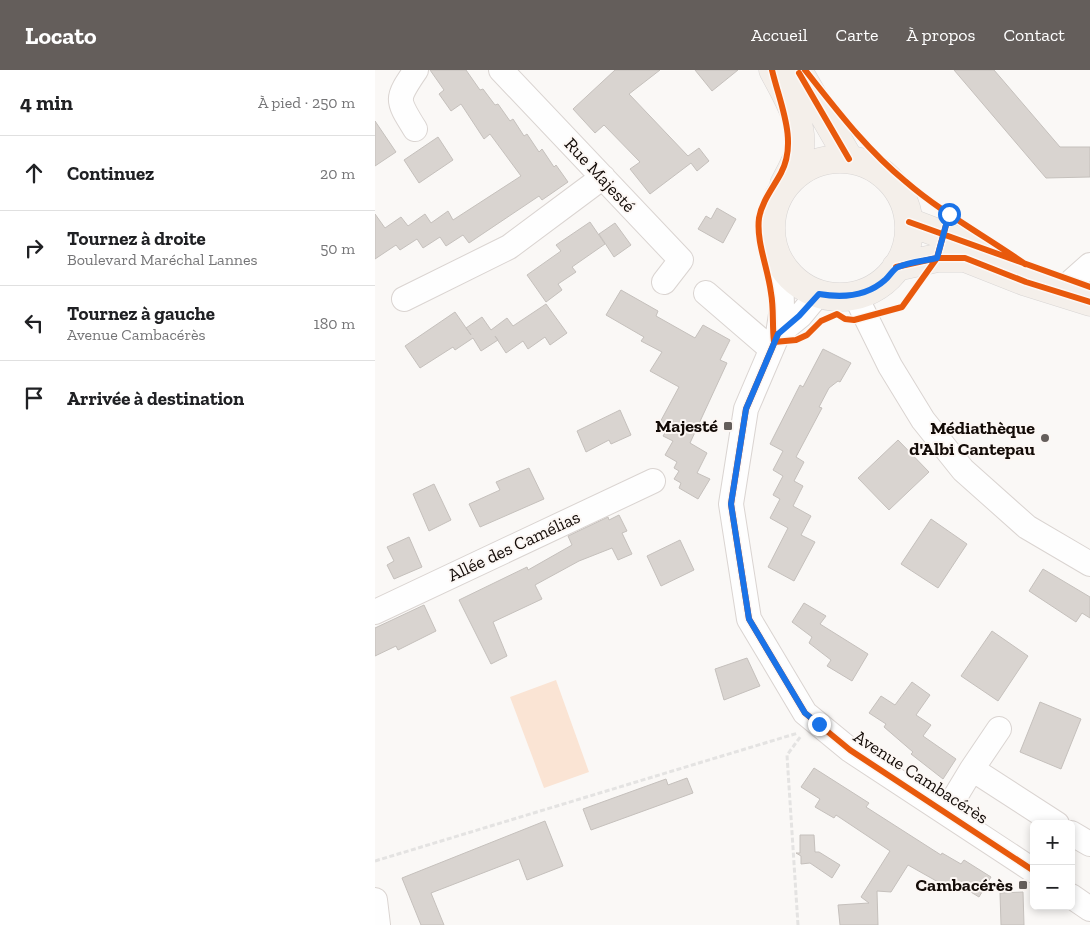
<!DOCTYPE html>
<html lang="fr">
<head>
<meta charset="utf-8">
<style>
	:root { --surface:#fff; --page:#f6f6f6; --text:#202124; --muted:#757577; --line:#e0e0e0; --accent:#645e5b }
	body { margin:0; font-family:"Zilla Slab",serif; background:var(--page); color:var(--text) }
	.controls { position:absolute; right:15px; bottom:15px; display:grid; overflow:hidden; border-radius:8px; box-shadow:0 2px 8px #0003 }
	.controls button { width:45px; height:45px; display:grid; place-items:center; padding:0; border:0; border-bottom:1px solid var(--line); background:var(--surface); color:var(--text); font:25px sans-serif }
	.stop { position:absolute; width:15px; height:15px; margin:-11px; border:4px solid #1a73e8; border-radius:50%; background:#fff }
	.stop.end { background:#1a73e8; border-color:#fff; box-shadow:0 1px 5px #0008 }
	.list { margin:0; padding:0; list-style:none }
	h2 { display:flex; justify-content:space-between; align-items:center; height:65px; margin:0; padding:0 20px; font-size:21px }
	h2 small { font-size:16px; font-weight:400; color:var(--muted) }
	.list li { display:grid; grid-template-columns:32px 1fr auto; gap:15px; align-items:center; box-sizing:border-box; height:75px; padding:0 20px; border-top:1px solid var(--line) }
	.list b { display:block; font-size:19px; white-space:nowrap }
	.list p { margin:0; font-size:16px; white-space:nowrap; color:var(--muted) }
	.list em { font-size:16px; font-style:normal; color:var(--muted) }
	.icon { flex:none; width:28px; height:28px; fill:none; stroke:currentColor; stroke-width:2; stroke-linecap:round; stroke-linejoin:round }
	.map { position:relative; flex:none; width:715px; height:855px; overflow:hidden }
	header { display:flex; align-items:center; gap:30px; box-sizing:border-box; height:70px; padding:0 25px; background:var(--accent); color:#fff }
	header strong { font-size:24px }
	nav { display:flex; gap:28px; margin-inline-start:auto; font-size:18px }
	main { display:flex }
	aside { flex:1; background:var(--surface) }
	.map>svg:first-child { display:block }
	.green { fill:#fae4d4 }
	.building { fill:#d9d4d0; stroke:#c5c0bc }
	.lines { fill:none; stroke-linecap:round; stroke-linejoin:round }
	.minor-casing { stroke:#dad4d1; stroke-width:26 }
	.major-casing { stroke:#d8d5d4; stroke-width:29 }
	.path { stroke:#e4e3e2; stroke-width:3; stroke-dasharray:5 2.5; stroke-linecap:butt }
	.minor { stroke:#fefefe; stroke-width:24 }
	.major { stroke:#f4efea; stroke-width:28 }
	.cycleway-casing { stroke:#fcf7f4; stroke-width:9 }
	.cycleway { stroke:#e8590c; stroke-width:6 }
	.route { stroke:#1a73e8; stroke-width:6 }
	.poi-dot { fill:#645e5b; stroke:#fcf7f4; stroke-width:2 }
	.labels { text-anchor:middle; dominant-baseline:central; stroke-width:4; stroke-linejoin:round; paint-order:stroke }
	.street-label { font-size:18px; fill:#130b07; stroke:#fcf7f4 }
	.poi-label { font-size:18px; font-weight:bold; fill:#130b07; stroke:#fcf7f4; text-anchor:end }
</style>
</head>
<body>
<header>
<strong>Locato</strong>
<nav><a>Accueil</a><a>Carte</a><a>À propos</a><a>Contact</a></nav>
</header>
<main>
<aside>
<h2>4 min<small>À pied · 250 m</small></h2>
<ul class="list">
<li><svg class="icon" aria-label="ahead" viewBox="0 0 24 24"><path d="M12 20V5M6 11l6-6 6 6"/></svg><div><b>Continuez</b></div><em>20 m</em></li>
<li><svg class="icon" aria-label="right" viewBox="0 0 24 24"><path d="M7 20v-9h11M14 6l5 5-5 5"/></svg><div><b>Tournez à droite</b><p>Boulevard Maréchal Lannes</p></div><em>50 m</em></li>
<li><svg class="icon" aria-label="left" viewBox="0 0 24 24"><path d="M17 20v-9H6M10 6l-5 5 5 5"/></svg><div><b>Tournez à gauche</b><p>Avenue Cambacérès</p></div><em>180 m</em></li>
<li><svg class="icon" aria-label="arrive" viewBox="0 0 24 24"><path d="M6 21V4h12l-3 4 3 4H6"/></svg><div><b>Arrivée à destination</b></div></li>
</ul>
</aside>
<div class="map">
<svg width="715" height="855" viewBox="0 0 715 855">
	<rect width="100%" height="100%" fill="#faf8f6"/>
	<path class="green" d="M181,610L214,702L169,718L135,627Z"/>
	<path class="building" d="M55,0H91L105,20L108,19L120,35L123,34L135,51L138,49L149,66L152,64L164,82L167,79L179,97L181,95L193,112L167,130L164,126L94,173L88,165L71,176L65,167L48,178L42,169L25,180L21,175L0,189V144L10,158L26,147L33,156L50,144L56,153L73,141L78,150L146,106L115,64L109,69L86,34L76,41L64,24L69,20Z
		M240,0H285L254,24L313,86L324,78L334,91L322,101L316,93L275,124L255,99L265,92L229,55L220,63L198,39Z
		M320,0H363L337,21Z
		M579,0H619L685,77H715V107L671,108Z
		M0,51L21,82L0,96Z
		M63,67L78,90L44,113L29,90Z
		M342,138L361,149L348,173L323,159L331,146L336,149Z
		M215,152L230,174L197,197L201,202L183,214L187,220L171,232L152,205L186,181L181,175Z
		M240,153L256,175L239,187L224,164Z
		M246,220L283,241L281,246L320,268L328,255L355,270L345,290L352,293L315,373L332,383L322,403L335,409L323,429L304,418L306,413L299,409L304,401L299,398L302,392L290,385L298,371L288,366L291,361L283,356L304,317L275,301L287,282L266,271L269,267L231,245Z
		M171,234L192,263L175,275L170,267L153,279L148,271L131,283L120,266L123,270L106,281L98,268L80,280L78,277L45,298L30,276L80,242L96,265L91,258L107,247L116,260L132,248L138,256Z
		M448,279L476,293L465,312L463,311L454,318L444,337L447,338L421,387L429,392L419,411L428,416L418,436L436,446L426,465L440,472L419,511L393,497L413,458L395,448L405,429L398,425L408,406L398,400L408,381L395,374L425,315L428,317Z
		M245,340L256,365L236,374L234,370L211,382L202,361Z
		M523,370L554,402L514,440L483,408Z
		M154,398L169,429L105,457L94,434L125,420L121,412Z
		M59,414L76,450L54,461L38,424Z
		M244,445L252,461L247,463L257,484L243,490L237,478L204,491L160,515L167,529L118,552L132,586L116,594L84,530L152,497L153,500L197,475L193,466L233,447L234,450Z
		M556,449L592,474L563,518L526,494Z
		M34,467L47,497L19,509L12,495L19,491L12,477Z
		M305,470L319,500L286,516L272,486Z
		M668,499L715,527V548L707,543L701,552L654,521Z
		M429,533L451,546L445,554L493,584L477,611L452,596L456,590L434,573L437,567L417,552Z
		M49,535L61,561L23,580L21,576L0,586V558Z
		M617,561L653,586L623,631L586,606Z
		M372,588L385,616L349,630L340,599Z
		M537,612L555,625L541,645L556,655L548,666L581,689L568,709L536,684L538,682L509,657L511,654L494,643L506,626L520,635Z
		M665,632L706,649L686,699L645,682Z
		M439,698L494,733L491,737L566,785L567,783L586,794L589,790L616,807L604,827L576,810L572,817L533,795L516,822L502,821L503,855H465L463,835L494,833L486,827L515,781L461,745L459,748L440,737L445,729L426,717Z
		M312,708L318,723L216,760L208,739L291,709L293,715Z
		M170,751L188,796L152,810L144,789L56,823L69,855H46L27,808Z
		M425,765H439L440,782H444L465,795L457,808L435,793L426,794V786L421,783H425Z
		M648,822L649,855H626L625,823Z"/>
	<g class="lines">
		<g class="minor-casing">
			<path id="minor" d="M126,0L306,190L289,212
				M40,59C21,29 21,29 41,0
				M406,195L407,238L403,264L371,339L356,434L374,549L430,643L475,680L659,801
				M697,211L715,195
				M331,223L396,279
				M480,225L515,296L548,350L588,400L652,457L715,494
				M29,229L134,177L228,107
				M403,264L425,246L444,223
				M0,542L278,411
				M597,699L624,659
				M571,742L597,699L682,754
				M696,763L715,774
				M696,826L715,839
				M0,830L3,855"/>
		</g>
		<g class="major-casing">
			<path id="major" d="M398,0C410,23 433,58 423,86C419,95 414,105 409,114
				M423,0L474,89
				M396 158a69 69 0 1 1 138 0a69 69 0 1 1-138 0Z
				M534,152L610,181
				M521,197L562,188H590L651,212L715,232"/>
		</g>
		<path class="path" d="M0,791L423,663
			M423,855L412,685L426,666"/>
		<use href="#minor" class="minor"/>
		<use href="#major" class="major"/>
		<g class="cycleway-casing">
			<path id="cycleway" d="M397,0C405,34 423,71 406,103C398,118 387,131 384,148C381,172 393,198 396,223C399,239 397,255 399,272L421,270L432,265L446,251L462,244L470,249L479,250L527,237L562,188L574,144
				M430,0C461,39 491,79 530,111C567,143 610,166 650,194
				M424,3L474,89
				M534,152L715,217
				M521,197L562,188H590L651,212L715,232
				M403,264L371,339L356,434L374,549L430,643L475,680L659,801"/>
		</g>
		<use href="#cycleway" class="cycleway"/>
	</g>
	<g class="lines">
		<path class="route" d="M444,654L430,643L374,549L356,434L371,339L403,264L424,246L444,224C467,228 491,227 510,210C515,206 518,199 523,197C535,192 549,191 562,188L574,144"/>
	</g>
	<g class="poi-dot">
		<rect x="348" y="351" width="10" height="10" rx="2.5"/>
		<circle cx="670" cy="368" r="5"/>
		<rect x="643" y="810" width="10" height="10" rx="2.5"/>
	</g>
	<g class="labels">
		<g class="street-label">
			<text transform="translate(225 105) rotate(47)">Rue Majesté</text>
			<text transform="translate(139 476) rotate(-25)">Allée des Camélias</text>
			<text transform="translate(546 707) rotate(33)">Avenue Cambacérès</text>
		</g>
		<g class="poi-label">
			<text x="343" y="356">Majesté</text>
			<text x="660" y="358">Médiathèque<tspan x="660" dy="21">d'Albi Cantepau</tspan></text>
			<text x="638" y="815">Cambacérès</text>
		</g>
	</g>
</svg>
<div class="controls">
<button>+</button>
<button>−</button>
</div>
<div class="stop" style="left:574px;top:144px"></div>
<div class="stop end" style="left:444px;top:654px"></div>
</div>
</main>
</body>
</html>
